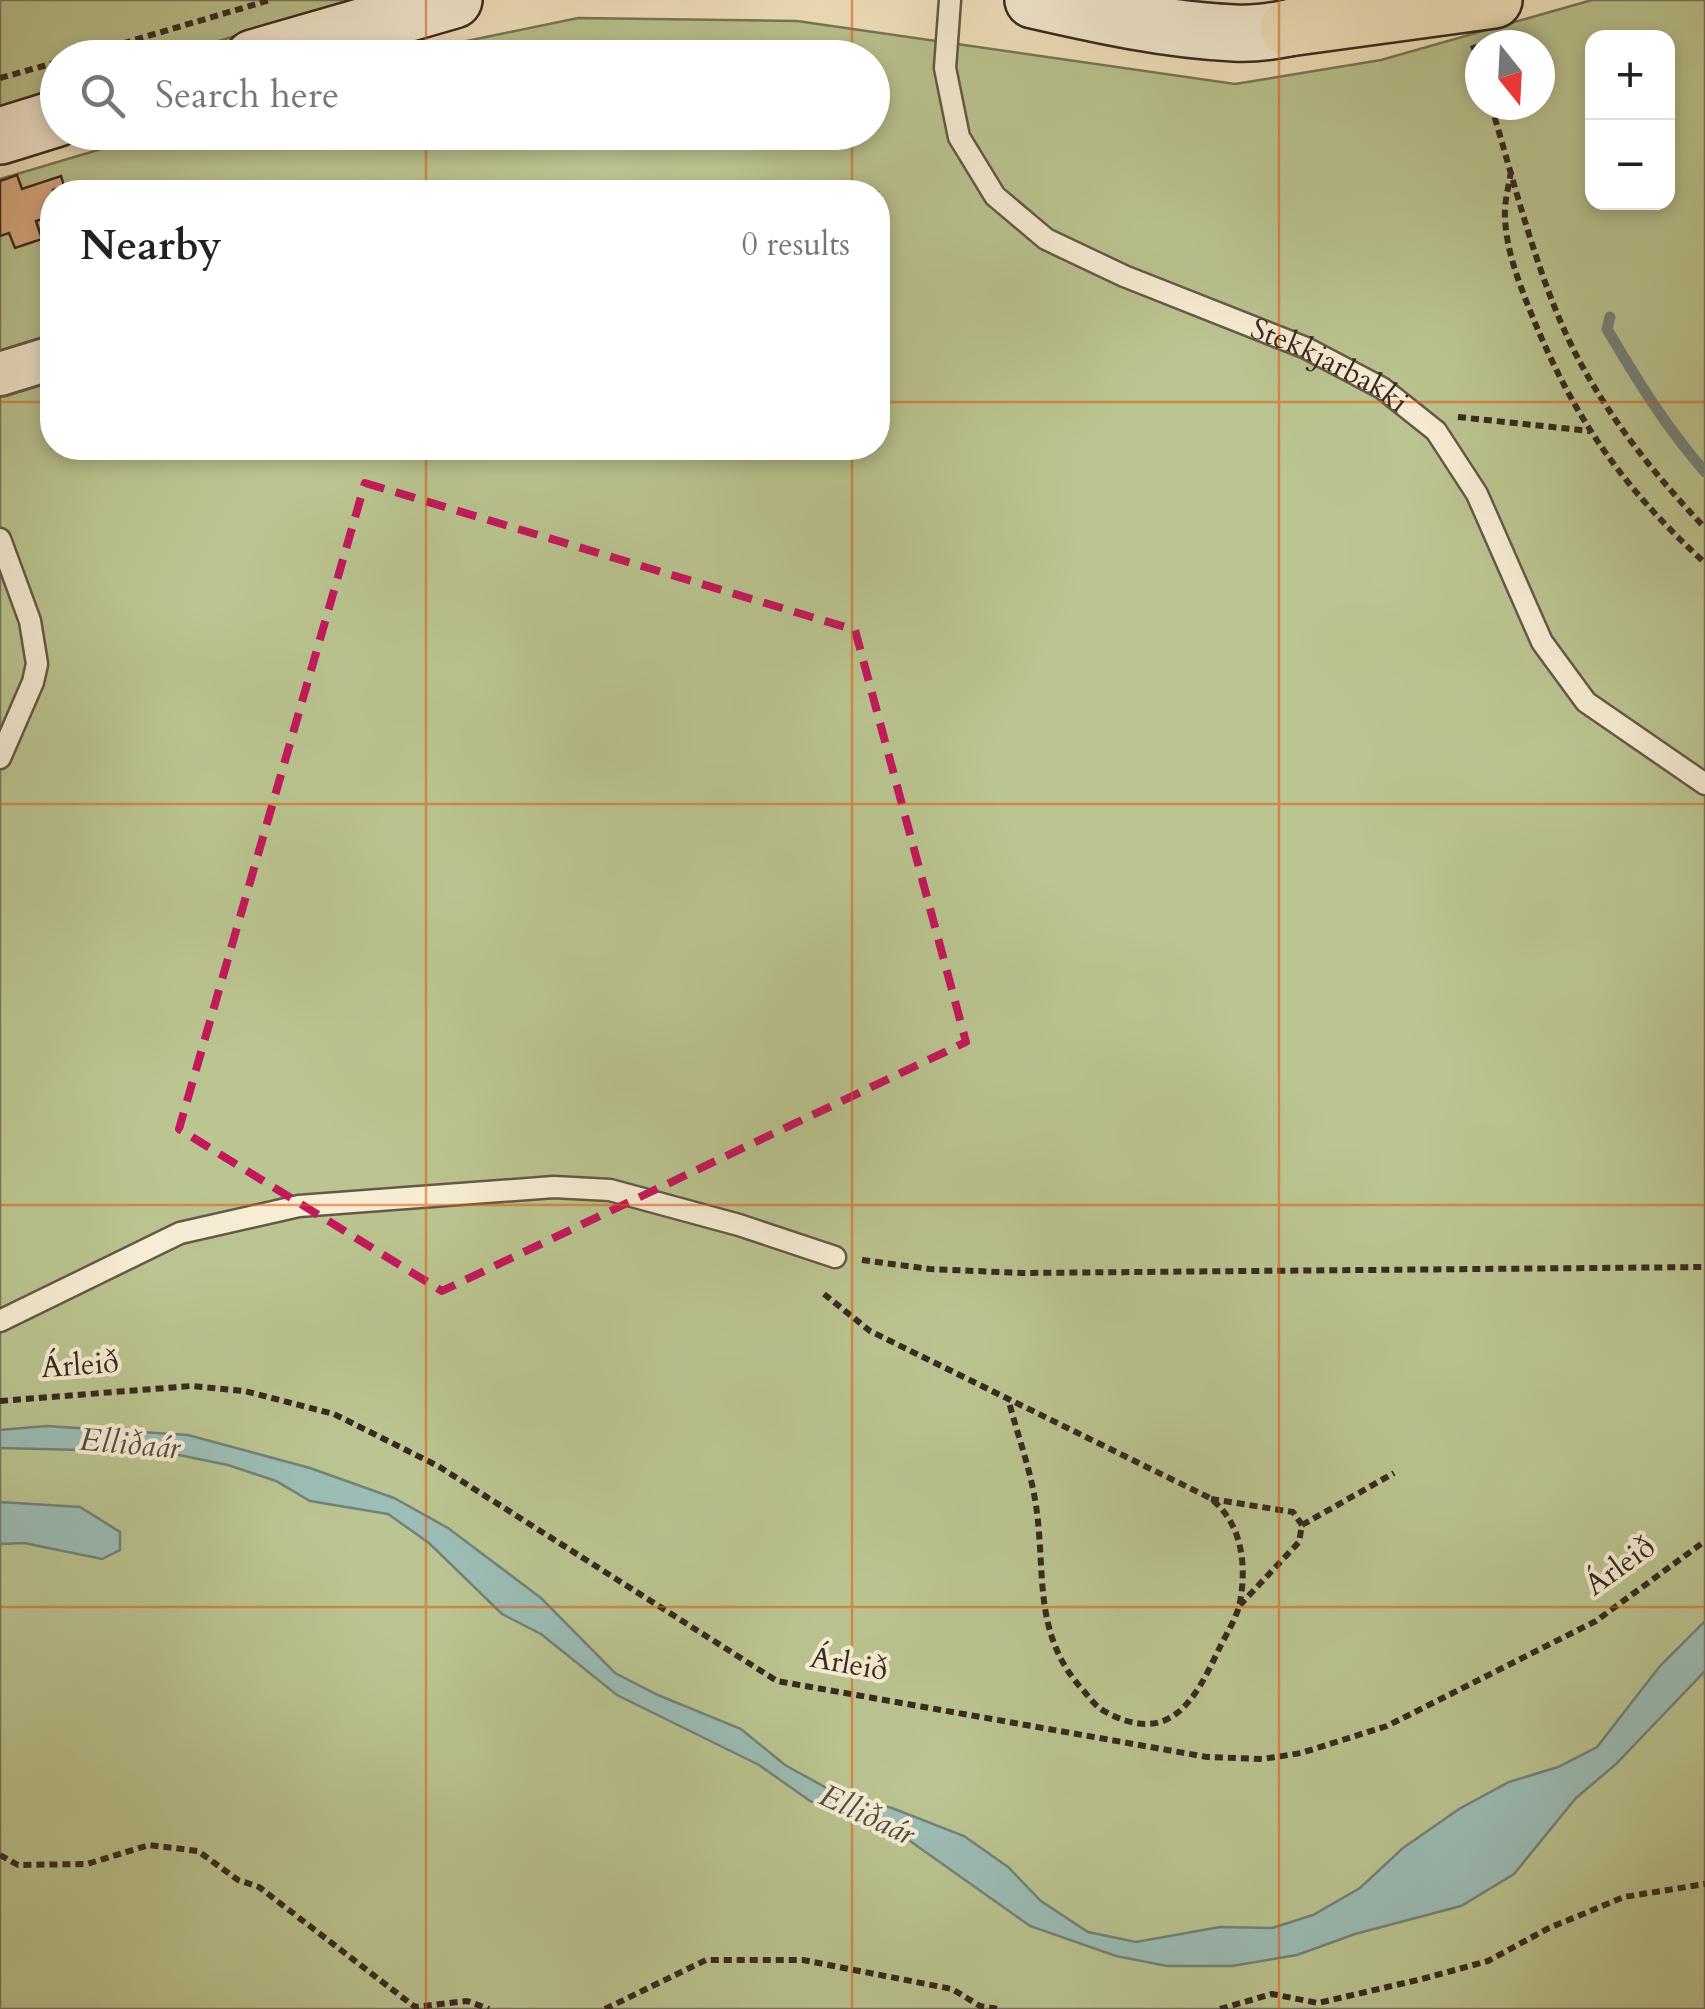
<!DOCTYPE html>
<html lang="en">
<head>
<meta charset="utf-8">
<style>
	:root { --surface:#fff; --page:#f2f2f2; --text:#222; --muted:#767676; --line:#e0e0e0 }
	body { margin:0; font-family:Cardo,serif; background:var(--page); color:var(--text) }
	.controls { position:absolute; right:30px; top:30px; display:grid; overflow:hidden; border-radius:20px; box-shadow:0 5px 15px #0003 }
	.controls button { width:90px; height:90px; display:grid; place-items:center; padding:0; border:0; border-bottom:2px solid var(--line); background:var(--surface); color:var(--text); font:50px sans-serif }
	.compass { position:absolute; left:1465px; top:30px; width:90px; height:90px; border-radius:50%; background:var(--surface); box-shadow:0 5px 15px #0003; rotate:162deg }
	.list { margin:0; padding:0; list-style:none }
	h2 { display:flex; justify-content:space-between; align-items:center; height:130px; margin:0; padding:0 40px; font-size:42px }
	h2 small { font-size:32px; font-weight:400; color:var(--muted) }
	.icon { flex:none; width:55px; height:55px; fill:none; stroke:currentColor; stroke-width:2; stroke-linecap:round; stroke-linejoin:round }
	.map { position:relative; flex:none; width:1705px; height:2009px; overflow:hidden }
	.search { position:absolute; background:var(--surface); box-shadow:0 5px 15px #0003; left:40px; top:40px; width:850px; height:110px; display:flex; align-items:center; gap:25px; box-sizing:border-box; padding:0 35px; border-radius:55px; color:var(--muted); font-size:38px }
	.panel { position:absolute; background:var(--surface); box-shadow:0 5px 15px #0003; left:40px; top:180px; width:850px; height:280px; border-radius:40px }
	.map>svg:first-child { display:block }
	.green { fill:#bbc591; stroke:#79775a; stroke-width:2.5; fill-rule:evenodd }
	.water { fill:#9cbeb7; stroke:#74827b; stroke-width:2.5 }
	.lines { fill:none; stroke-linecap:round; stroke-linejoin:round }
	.stream { stroke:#74827b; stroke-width:11 }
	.building { fill:#dbab82; stroke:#372922; stroke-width:2.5 }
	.lane-casing { stroke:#665849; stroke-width:25 }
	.street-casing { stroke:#665849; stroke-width:48 }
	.secondary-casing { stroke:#372922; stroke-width:60 }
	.highway-casing { stroke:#372922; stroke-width:60 }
	.path { stroke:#372922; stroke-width:6; stroke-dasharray:8 5; stroke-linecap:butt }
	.lane { stroke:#f7eed5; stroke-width:20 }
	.street { stroke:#f7eed5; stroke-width:42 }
	.secondary { stroke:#f7eed5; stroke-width:55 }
	.highway { stroke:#f3e5bf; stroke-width:55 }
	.marked { fill:none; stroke:#c2185b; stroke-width:8; stroke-dasharray:20 12; stroke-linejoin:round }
	.grid { fill:none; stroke:#df570d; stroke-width:2.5; stroke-opacity:0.55 }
	.labels { text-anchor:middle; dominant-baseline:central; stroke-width:8; stroke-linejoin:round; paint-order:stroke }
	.street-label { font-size:30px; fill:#372922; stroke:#f7eed5 }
	.water-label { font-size:32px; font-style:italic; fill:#504e47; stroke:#f7eed5 }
</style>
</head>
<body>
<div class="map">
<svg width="1705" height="2009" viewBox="0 0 1705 2009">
	<rect width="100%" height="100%" fill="#f3e5bf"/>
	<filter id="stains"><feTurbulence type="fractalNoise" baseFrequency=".002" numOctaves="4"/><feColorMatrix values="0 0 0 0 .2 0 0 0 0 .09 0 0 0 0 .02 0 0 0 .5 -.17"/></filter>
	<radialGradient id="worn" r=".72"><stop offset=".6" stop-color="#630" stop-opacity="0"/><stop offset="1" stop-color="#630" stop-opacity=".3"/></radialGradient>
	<path class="green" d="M0,0H352L167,57L58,58L57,91L0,109Z
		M1592,0H1705V2009H0V179L155,133L872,132V58L389,57L578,18L797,21L1235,84L1381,60ZM1592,38H1668V202H1592ZM1480,45H1540V105H1480ZM52,192H878V448H52Z"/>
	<path class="water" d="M46,1426L188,1435L310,1468L394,1498L448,1528L541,1598L615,1673L658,1695L741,1729L785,1765L834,1792L892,1808L964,1836L1008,1867L1041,1901L1088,1932L1136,1942L1220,1927L1272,1928L1313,1915L1360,1888L1403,1848L1459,1809L1509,1782L1558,1767L1597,1747L1660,1666L1705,1621V1671L1616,1764L1576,1798L1514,1874L1461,1906L1355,1934L1297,1955L1232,1966H1167L1116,1956L1030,1926L903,1836L810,1801L759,1765L617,1695L541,1634L502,1614L429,1543L388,1514L310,1501L276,1481L228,1465L164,1452L0,1448V1430Z
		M0,1502L80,1507L120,1532V1550L102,1559L24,1543L0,1544Z"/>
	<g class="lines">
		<path class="stream" d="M1610,317L1607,329C1637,380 1666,427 1705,472"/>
	</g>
	<path class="building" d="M17,175L22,189L61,176L64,186L53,190L52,216L36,221L42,239L15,248L9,233L0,236V181Z"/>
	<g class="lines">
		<g class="lane-casing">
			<g id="lane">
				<path id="s1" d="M950,0L945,68L959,137L995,196L1046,239L1124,276L1306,348L1382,388L1436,431L1477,494L1542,642L1586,702L1705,784"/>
				<path d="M0,539L30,621L37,664L33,682L0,758"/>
				<path d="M0,1321L180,1233L299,1206L554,1187L610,1190L739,1225L835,1257"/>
			</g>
		</g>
		<g class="street-casing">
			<path id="street" d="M0,374L52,358"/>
		</g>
		<g class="secondary-casing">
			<path id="secondary" d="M1033,0C1099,15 1166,30 1234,33C1268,35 1303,25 1335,16
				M253,58L454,0
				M0,136L58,118"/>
		</g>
		<g class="highway-casing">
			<path id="highway" d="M1288,28L1494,0"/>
		</g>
		<path class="path" d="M1473,45L1480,67
			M73,58L270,0
			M0,78L58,62
			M1491,105C1516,188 1540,289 1581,364C1615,426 1657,477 1705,528
			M1511,171C1509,186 1504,202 1505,217C1506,250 1519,283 1531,313C1573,417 1622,487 1705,563
			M1458,417L1590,431
			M862,1260L930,1269L1022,1273L1705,1267
			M824,1294L870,1331L1210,1498C1242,1523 1247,1564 1240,1602C1237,1618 1225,1636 1218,1651C1194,1702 1169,1747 1104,1711C1096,1707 1089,1697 1083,1690C1029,1631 1048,1566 1034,1494C1028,1462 1016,1430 1008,1398
			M0,1401L191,1386L245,1391L334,1414L438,1466L777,1681L1207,1757L1263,1759L1301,1753L1387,1726L1596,1621L1705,1541
			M1211,1499L1293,1512L1302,1525L1299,1542L1240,1605
			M1302,1525L1394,1473
			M0,1855L18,1865L87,1864L149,1845L198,1851L238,1880L259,1887L415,2007L467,2001L489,2009
			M605,2009L706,1960H803L952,1989L980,2006L999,2009
			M1220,2009L1272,1994L1318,2003L1422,1979L1488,1961L1549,1928L1624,1897L1705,1884"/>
		<use href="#lane" class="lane"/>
		<use href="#street" class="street"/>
		<use href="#secondary" class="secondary"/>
		<use href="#highway" class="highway"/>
	</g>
	<path class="marked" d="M365,483L855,630L966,1042L442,1291L179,1129Z"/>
	<path class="grid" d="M426,0V58M852,0V58M1279,0V2009M426,132V192M852,132V192M0,402H52M878,402H1705M426,448V2009M852,448V2009M0,804H1705M0,1205H1705M0,1607H1705"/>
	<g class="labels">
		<g class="street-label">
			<text stroke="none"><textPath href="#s1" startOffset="585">Stekkjarbakki</textPath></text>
			<text transform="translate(80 1365) rotate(-4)">Árleið</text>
			<text transform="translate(1620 1566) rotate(-36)">Árleið</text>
			<text transform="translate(849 1664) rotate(10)">Árleið</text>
		</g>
		<g class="water-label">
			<text transform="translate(130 1444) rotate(5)">Elliðaár</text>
			<text transform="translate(867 1815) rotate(25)">Elliðaár</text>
		</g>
	</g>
	<rect width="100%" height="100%" filter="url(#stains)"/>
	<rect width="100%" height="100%" fill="url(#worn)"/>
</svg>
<div class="controls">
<button>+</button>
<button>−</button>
</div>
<svg class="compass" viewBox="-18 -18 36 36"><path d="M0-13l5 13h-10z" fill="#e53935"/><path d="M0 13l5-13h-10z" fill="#767676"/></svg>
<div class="search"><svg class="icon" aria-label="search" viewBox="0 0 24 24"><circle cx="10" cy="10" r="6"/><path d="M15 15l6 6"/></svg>Search here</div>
<section class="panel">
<h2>Nearby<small>0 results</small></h2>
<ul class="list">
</ul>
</section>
</div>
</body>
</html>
